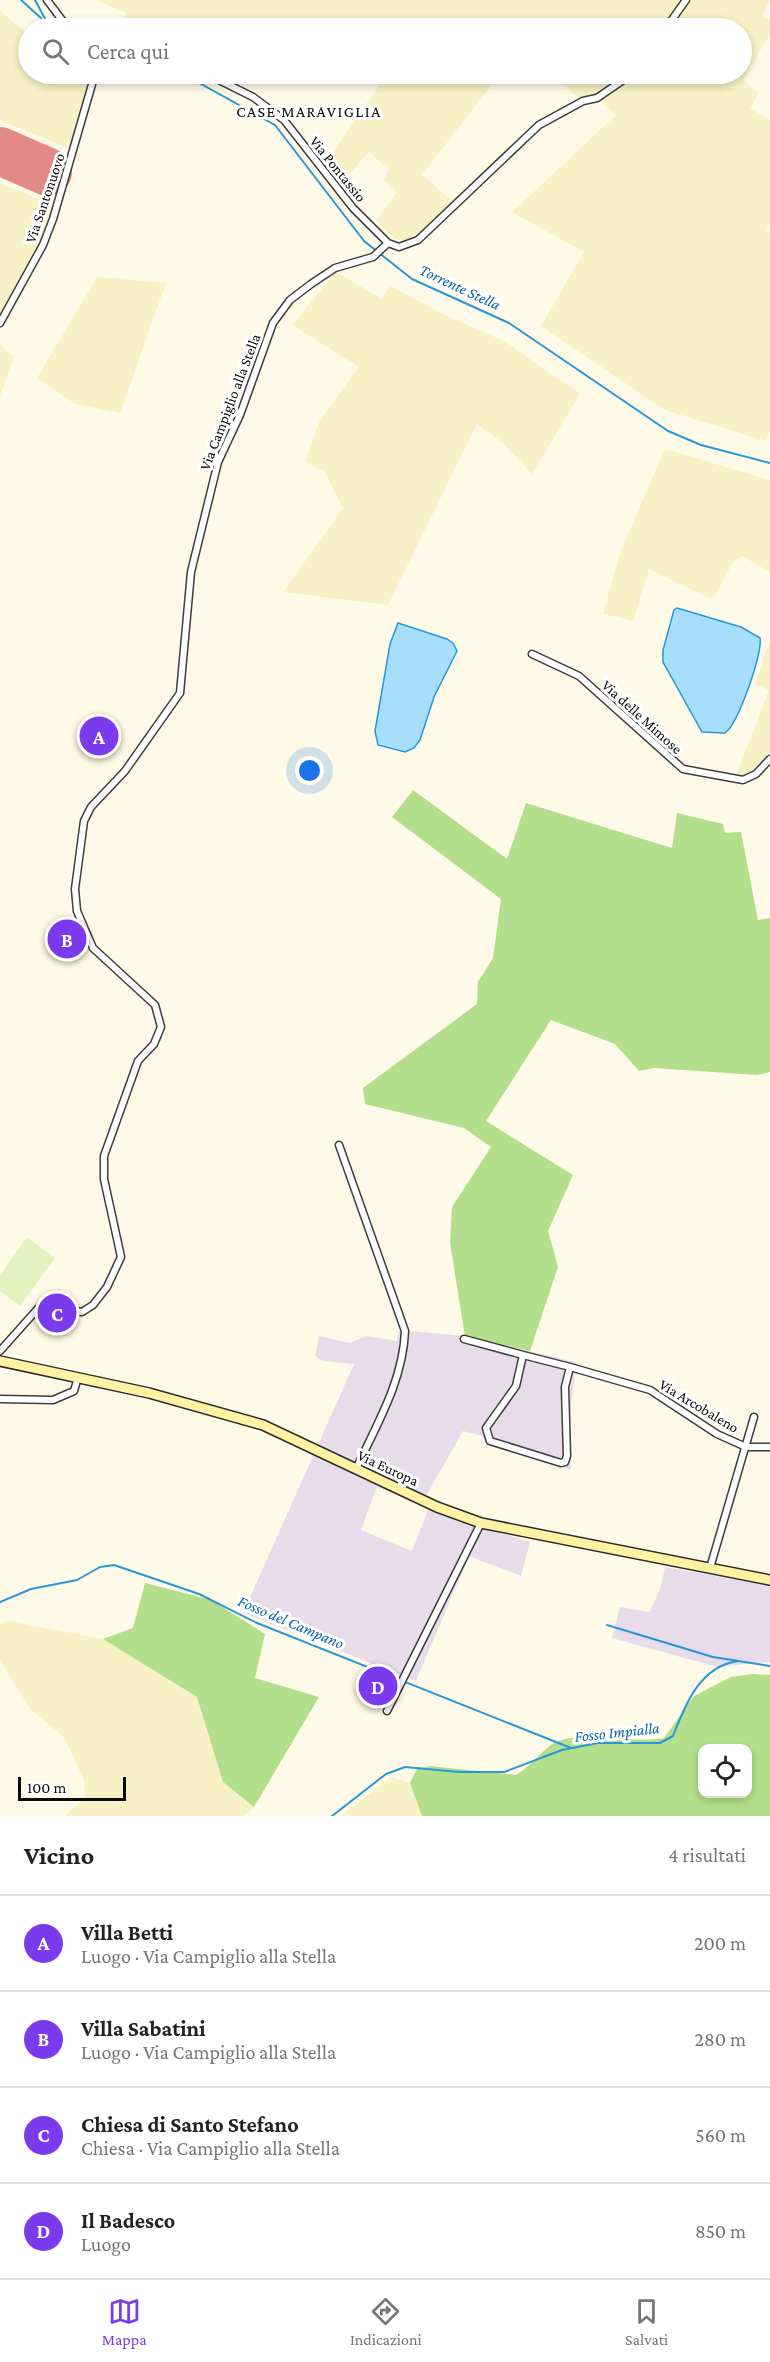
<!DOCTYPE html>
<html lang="it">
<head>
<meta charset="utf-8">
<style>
	:root { --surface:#fff; --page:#f6f6f6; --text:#222; --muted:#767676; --line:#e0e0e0; --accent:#7c3aed }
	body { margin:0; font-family:"Crimson Pro",serif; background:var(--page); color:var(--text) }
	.controls { position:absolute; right:18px; bottom:18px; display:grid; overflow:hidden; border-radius:12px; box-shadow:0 3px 9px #0003 }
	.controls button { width:54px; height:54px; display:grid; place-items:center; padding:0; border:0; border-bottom:2px solid var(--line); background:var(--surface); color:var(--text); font:30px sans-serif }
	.scale { position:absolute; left:18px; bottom:15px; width:108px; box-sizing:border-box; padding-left:6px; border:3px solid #0a0a0a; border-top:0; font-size:16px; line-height:21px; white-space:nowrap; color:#0a0a0a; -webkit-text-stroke:4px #fff; paint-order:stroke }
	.you { position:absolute; left:310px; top:771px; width:21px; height:21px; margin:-15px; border:4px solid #fff; border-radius:50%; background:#1a73e8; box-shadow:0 0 0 9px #1a73e833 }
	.badge { display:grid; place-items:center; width:39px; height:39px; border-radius:50%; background:var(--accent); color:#fff; font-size:20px; font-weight:700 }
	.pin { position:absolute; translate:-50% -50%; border:3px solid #fff; box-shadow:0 2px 6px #0006 }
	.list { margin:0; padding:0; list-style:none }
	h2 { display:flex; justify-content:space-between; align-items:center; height:78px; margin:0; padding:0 24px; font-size:26px }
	h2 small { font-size:20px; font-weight:400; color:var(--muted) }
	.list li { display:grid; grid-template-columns:39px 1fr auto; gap:18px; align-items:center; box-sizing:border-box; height:96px; padding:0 24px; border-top:2px solid var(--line) }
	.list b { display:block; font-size:22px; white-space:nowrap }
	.list p { margin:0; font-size:20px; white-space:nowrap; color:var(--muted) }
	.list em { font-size:20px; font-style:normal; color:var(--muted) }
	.icon { flex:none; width:33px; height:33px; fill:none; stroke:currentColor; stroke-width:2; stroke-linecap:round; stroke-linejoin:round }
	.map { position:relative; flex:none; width:770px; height:1816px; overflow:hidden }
	.search { position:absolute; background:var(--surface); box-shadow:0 3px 9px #0003; left:18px; right:18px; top:18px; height:66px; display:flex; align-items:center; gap:15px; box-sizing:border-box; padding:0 21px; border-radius:33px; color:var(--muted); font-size:22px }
	.sheet { height:462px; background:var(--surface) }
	nav { display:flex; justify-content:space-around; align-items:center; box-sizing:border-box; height:84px; border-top:2px solid var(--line); background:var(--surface); font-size:16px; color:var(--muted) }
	nav a { display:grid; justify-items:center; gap:3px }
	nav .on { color:var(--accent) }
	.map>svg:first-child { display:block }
	.industrial { fill:#e9dcea }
	.farmland { fill:#f7f1c5 }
	.forest { fill:#b3de8c; fill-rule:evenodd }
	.pitch { fill:#e3f3c0 }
	.water { fill:#a6defc; stroke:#2797d9; stroke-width:1.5 }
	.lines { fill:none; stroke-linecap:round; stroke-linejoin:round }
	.stream { stroke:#2797d9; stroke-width:2 }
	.runway { stroke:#e28886; stroke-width:48 }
	.street-casing { stroke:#3d3d3d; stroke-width:9 }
	.secondary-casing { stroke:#2c2c2c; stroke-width:12 }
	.street { stroke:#fff; stroke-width:6 }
	.secondary { stroke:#fff2a2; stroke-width:9 }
	.labels { text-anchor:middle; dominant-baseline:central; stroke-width:6; stroke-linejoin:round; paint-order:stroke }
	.street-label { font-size:15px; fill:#0a0a0a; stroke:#fff }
	.neighbourhood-label { font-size:16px; letter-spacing:1.5px; fill:#0a0a0a; stroke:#fff }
	.water-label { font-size:16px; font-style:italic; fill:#0a65a5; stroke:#fff }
</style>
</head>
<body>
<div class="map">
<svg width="770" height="1816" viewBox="0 0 770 1816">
	<rect width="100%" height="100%" fill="#fffae7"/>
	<path class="industrial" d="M399,1330L465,1336L576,1362L569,1428L571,1470L486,1445L482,1436L463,1431L421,1505L377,1487L361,1530L412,1551L428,1510L530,1542L521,1576L469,1556L416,1681L243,1613L354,1364L323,1361L315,1356L319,1336L350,1343L366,1336L397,1341Z
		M665,1567L770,1586V1662L717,1667L612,1638L620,1607L650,1612L661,1587Z"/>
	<path class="farmland" d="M96,0H770L762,16L770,20V34L743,80L759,93L750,108L770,120V224L766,230L770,233V431L766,441L665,410L541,326L584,252L512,212L616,115L592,94L579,98L548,74H742V28H119L127,13Z
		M0,11L28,34V74H85L91,76L70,149L0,120Z
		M387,74H500L422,175L452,201L432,224L414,238L403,241L395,239L376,221L397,193L384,180L389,170L369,152L340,185L324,165Z
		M0,183L53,205L42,242L0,316Z
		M336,272L382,299L390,286L449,317L504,341L580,394L532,474L503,443L477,424L388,605L283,592L343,508L325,472L305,462L320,420L359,367L292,325Z
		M97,277L166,283L120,413L75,404L37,378Z
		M0,344L14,357L0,396Z
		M665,449L770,480V572L742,556L733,562L715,596L709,598L649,569L633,621L603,614L621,550Z
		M770,641V751L758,766L745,776H736L769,690L755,684Z
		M8,1621L103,1639L197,1697L223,1782L254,1807L244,1816H65L85,1798L84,1780L64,1737L30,1709L0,1660V1624Z
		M392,1777L410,1783L422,1816H340Z"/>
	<path class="forest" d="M413,790L507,859L526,803L672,848L677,813L723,824L725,833L741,832L758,920L770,918V1072L757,1075L654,1068L639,1071L615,1044L551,1020L486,1121L573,1175L548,1231L558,1267L530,1351L465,1336L450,1243L452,1207L491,1147L464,1128L365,1104L363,1088L477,1004L478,982L493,958L501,899L392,817Z
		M145,1583L211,1600L265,1634L255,1678L319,1697L254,1807L223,1782L197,1697L103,1639L133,1628Z
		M753,1674L770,1675V1816H422L410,1783L417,1769L430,1766L516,1775C530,1767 545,1747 556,1742C583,1730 632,1744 664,1738L694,1696L731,1677ZM748,1748V1794H702V1748Z"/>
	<path class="pitch" d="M27,1237L55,1258L20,1306L0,1291V1275Z"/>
	<path class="water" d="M677,608L741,627L760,638C763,653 738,724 725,733L702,732L663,662V650L674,610Z
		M398,623L447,639L453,643L457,651L434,697L420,740L414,748L405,752L378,745L375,731L390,644Z"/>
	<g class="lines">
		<path class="stream" d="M21,0L41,18
			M35,0L50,28
			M183,74L275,125L364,241L412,279L509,323L668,431L701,445L770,463
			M0,1602L31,1589L77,1580L100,1567L114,1565L199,1594L257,1623L571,1748
			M607,1625L713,1657L770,1666
			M332,1816L386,1774L405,1767L459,1772H504L562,1750L598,1743H660L673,1736C685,1705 700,1666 738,1661"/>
		<path class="runway" d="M0,151L48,172"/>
		<g class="street-casing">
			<path id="street" d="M47,0L68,28
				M666,28L686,0
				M207,74L253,97L284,120L353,208L388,243L399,247L418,240L539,125L583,101L597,98L632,74
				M0,323L43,245L53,219L95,74
				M532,654L579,676L683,769L743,780L756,774L770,759
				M339,1145L405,1331C403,1381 377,1424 356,1469
				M464,1339L523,1355
				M0,1351L42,1304L55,1300L69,1310L82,1312L93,1305L107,1287L121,1257L104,1179V1156L138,1061L154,1044L161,1027L155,1005L93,948L77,911L75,889L84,821L91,807L125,771L180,693L191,572L218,462L240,415L273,323L290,300L311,284L335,268L373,257L388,243
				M570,1367L523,1355L516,1386L486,1428L490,1441L561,1463L565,1462L567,1456L565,1387L570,1367L650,1390L717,1434L746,1447H770
				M0,1399L53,1400L74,1391L78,1377
				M710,1568L754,1417
				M387,1711L481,1523"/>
		</g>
		<g class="secondary-casing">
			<path id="secondary" d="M0,1361L149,1393L263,1425L437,1507L481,1523L770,1580"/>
		</g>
		<use href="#street" class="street"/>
		<use href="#secondary" class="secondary"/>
	</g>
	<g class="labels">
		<g class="street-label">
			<text transform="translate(338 169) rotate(51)">Via Pontassio</text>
			<text transform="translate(45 198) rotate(-71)">Via Santonuovo</text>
			<text transform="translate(230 402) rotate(-69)">Via Campiglio alla Stella</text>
			<text transform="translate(642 717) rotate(42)">Via delle Mimose</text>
			<text transform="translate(699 1406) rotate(31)">Via Arcobaleno</text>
			<text transform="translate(388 1468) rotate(25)">Via Europa</text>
		</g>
		<g class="neighbourhood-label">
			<text x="309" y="111">CASE MARAVIGLIA</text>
		</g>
		<g class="water-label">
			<text transform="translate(460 287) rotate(25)">Torrente Stella</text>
			<text transform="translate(291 1622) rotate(23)">Fosso del Campano</text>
			<text transform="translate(617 1732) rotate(-6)">Fosso Impialla</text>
		</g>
	</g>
</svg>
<div class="controls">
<button><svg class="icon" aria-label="locate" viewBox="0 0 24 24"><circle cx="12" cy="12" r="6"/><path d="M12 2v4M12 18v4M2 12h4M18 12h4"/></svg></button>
</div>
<div class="scale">100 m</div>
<div class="you"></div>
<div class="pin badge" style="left:99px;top:736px">A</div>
<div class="pin badge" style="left:67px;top:939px">B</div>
<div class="pin badge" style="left:57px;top:1313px">C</div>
<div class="pin badge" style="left:378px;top:1686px">D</div>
<div class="search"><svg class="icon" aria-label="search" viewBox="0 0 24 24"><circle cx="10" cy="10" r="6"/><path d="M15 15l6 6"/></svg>Cerca qui</div>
</div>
<section class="sheet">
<h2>Vicino<small>4 risultati</small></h2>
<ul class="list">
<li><span class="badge">A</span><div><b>Villa Betti</b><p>Luogo · Via Campiglio alla Stella</p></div><em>200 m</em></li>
<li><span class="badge">B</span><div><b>Villa Sabatini</b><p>Luogo · Via Campiglio alla Stella</p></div><em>280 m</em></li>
<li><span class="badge">C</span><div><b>Chiesa di Santo Stefano</b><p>Chiesa · Via Campiglio alla Stella</p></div><em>560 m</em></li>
<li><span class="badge">D</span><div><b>Il Badesco</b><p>Luogo</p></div><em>850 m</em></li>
</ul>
</section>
<nav>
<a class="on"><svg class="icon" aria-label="map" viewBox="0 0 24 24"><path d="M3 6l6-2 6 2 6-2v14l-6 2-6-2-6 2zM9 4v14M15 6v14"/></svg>Mappa</a>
<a><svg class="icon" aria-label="directions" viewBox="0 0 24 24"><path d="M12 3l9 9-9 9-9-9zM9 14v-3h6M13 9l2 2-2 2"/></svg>Indicazioni</a>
<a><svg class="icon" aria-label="saved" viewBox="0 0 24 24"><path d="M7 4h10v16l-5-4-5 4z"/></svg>Salvati</a>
</nav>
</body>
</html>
